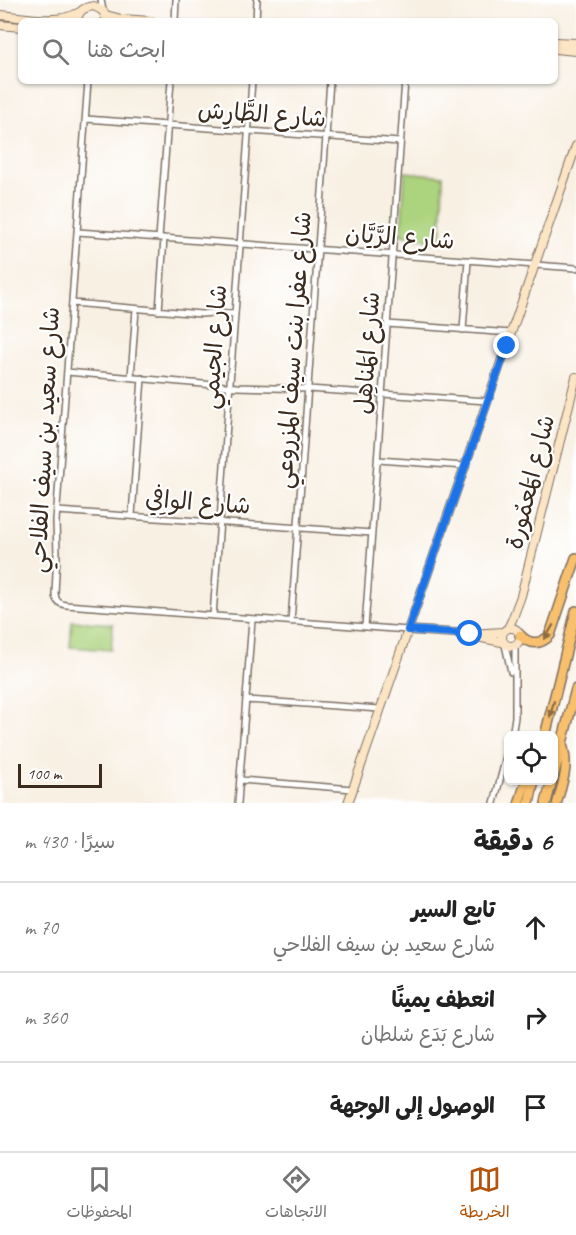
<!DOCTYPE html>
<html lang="ar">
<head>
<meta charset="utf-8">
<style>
	:root { --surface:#fff; --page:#f2f2f2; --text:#222; --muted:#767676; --line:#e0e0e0; --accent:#b45309 }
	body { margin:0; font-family:Caveat,"Playpen Sans Arabic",sans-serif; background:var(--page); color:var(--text); direction:rtl }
	.controls { position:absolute; right:18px; bottom:18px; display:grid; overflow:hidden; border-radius:9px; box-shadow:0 2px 4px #0004 }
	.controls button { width:54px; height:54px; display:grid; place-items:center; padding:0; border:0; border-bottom:2px solid var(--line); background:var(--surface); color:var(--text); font:30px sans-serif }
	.scale { position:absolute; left:18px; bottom:15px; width:84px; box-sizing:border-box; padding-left:6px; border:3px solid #3b2a1e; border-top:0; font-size:16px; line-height:21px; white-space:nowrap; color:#3b2a1e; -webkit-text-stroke:4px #fff; paint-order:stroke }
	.stop { position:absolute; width:18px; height:18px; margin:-14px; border:4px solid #1a73e8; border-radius:50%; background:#fff }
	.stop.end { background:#1a73e8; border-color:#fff; box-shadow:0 2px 6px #0008 }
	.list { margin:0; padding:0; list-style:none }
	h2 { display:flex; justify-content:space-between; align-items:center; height:78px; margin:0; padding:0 24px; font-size:26px }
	h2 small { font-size:20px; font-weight:400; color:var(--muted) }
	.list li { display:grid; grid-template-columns:39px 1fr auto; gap:18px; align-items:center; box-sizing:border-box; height:90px; padding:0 24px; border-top:2px solid var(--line) }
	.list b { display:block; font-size:22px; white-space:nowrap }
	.list p { margin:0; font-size:20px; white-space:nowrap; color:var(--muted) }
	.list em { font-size:20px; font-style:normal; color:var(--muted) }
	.icon { flex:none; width:33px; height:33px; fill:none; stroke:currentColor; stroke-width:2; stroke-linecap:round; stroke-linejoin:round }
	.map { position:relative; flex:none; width:576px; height:803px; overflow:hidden; direction:ltr }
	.search { position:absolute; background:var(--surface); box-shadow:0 2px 4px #0004; left:18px; right:18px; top:18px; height:66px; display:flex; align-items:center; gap:15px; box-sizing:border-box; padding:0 21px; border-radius:9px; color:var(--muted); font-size:22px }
	.sheet { height:348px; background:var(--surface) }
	nav { display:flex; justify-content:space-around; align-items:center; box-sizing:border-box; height:84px; border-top:2px solid var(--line); background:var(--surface); font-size:16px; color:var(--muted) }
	nav a { display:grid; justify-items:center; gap:3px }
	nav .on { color:var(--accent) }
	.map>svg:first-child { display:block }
	.green { fill:#acd37d; stroke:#747e4e; stroke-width:1.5 }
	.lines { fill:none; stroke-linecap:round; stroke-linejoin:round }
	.street-casing { stroke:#7d6f63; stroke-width:8 }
	.secondary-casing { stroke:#7d6f63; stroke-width:10 }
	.primary-casing { stroke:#7d6f63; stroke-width:11 }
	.highway-casing { stroke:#7d6f63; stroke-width:12 }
	.street { stroke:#fff; stroke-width:5 }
	.secondary { stroke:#fce5c4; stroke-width:8 }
	.primary { stroke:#f8bf6c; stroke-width:8 }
	.highway { stroke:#f8bf6c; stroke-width:9 }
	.oneway { fill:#906d41 }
	.route { stroke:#1a73e8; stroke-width:8 }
	.labels { text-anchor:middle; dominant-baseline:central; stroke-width:4.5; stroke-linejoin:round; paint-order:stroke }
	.street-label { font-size:24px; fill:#3b2a1e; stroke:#fff }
</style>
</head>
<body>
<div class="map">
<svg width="576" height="803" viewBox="0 0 576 803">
	<rect width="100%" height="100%" fill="#fff"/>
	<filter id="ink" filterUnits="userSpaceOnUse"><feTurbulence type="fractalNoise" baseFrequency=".0167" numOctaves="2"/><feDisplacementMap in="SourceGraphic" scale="12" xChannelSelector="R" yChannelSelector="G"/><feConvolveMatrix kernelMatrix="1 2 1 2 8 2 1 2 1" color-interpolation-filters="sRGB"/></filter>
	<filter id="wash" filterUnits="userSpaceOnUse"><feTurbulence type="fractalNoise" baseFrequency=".008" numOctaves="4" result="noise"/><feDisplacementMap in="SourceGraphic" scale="24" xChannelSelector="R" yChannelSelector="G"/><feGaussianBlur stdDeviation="1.35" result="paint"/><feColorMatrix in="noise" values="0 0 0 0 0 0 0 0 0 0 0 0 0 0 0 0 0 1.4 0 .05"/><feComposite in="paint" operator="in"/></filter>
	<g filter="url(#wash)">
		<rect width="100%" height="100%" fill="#f8f0e3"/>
		<path class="green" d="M405,172L443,176L441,243L401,235Z
			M72,621L113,624L111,650L70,647Z"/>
	</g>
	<g filter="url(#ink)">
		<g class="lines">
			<g class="street-casing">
				<path id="street" d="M101,0L103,11
					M175,21L176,0
					M256,21L257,0
					M88,81L56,521L57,554L55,593C55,601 59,604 66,605L408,630
					M86,119L400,142
					M78,232L576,268
					M159,238L171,81
					M72,303L201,314L214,313L235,314
					M159,311L164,238
					M387,324L511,333
					M463,330L468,260
					M67,372L237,387L308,389L487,401
					M131,377L136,309
					M378,460L465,466
					M57,511L372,533
					M132,515L142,378
					M213,616L252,81
					M291,622L330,81
					M365,627L405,81
					M505,645L511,672
					M246,700L380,709
					M512,736L515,717V645
					M240,780L353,789
					M238,803L252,620
					M494,803L508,749"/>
			</g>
			<g class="secondary-casing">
				<path id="secondary" d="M0,15C24,17 58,25 80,12
					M106,15L121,19L151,21
					M77,21C78,11 84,7 94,6L103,11L107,21
					M0,25L21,27
					M555,42L576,43
					M555,49L576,51
					M502 637a9 9 0 1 1 18 0a9 9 0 1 1-18 0Z
					M508,628L512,620L521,596L576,377
					M408,630L470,634L503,632
					M477,637L502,642
					M348,803L576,146"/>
			</g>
			<g class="primary-casing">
				<path id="primary" d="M519,803L526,780
					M557,803C563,781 570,766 562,743"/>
			</g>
			<g class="highway-casing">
				<path id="highway" d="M520,635C529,645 541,645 550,635L576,558
					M545,736L576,611
					M554,774L576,689
					M529,803L534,780
					M546,803L552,780"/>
			</g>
			<use href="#street" class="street"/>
			<use href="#secondary" class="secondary"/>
			<use href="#primary" class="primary"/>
			<use href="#highway" class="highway"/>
		</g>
		<defs><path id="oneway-solid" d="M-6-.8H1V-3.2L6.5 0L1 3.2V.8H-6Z" transform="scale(1.5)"/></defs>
		<g class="oneway">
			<use href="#oneway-solid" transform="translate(549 632) rotate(121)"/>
			<use href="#oneway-solid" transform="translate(552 709) rotate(104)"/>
		</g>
	</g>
	<g class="lines" filter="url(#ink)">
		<path class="route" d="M470,634L408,630L507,346"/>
	</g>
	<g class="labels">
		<g class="street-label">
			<text transform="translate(262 114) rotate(4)">شارع الطَّارِش</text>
			<text transform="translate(400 237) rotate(4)">شارع الرَّيَّان</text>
			<text transform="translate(214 347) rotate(-86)">شارع الجيمي</text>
			<text transform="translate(293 350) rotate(-86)">شارع عفرا بنت سيف المزروعي</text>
			<text transform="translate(367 353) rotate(-86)">شارع المَناهِل</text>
			<text transform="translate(44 440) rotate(-87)">شارع سعيد بن سيف الفلاحي</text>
			<text transform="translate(530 482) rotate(-76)">شارع المَعمُورة</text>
			<text transform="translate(198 502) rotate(4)">شارع الوافِي</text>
		</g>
	</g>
</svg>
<div class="controls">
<button><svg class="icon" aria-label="locate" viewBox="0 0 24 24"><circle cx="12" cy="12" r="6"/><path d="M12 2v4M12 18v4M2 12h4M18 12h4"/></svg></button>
</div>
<div class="scale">100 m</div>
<div class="stop" style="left:470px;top:634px"></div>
<div class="stop end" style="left:507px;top:346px"></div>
<div class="search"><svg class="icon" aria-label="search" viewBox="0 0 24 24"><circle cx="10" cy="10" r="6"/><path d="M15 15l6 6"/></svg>ابحث هنا</div>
</div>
<section class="sheet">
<h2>6 دقيقة<small>سيرًا · 430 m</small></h2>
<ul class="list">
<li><svg class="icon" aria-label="ahead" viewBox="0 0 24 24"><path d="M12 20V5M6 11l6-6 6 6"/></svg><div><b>تابع السير</b><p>شارع سعيد بن سيف الفلاحي</p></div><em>70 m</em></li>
<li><svg class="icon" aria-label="right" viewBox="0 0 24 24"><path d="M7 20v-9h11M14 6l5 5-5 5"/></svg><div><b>انعطف يمينًا</b><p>شارع بَدَع سُلطان</p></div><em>360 m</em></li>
<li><svg class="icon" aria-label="arrive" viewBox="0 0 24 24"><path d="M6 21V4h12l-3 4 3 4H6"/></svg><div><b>الوصول إلى الوجهة</b></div></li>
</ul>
</section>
<nav>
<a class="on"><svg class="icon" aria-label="map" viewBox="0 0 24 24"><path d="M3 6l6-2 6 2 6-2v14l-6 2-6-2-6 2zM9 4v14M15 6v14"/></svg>الخريطة</a>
<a><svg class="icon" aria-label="directions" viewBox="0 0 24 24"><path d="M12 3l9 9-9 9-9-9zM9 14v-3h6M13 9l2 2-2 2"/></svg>الاتجاهات</a>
<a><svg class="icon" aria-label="saved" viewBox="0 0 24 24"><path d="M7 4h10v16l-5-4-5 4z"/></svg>المحفوظات</a>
</nav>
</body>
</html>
